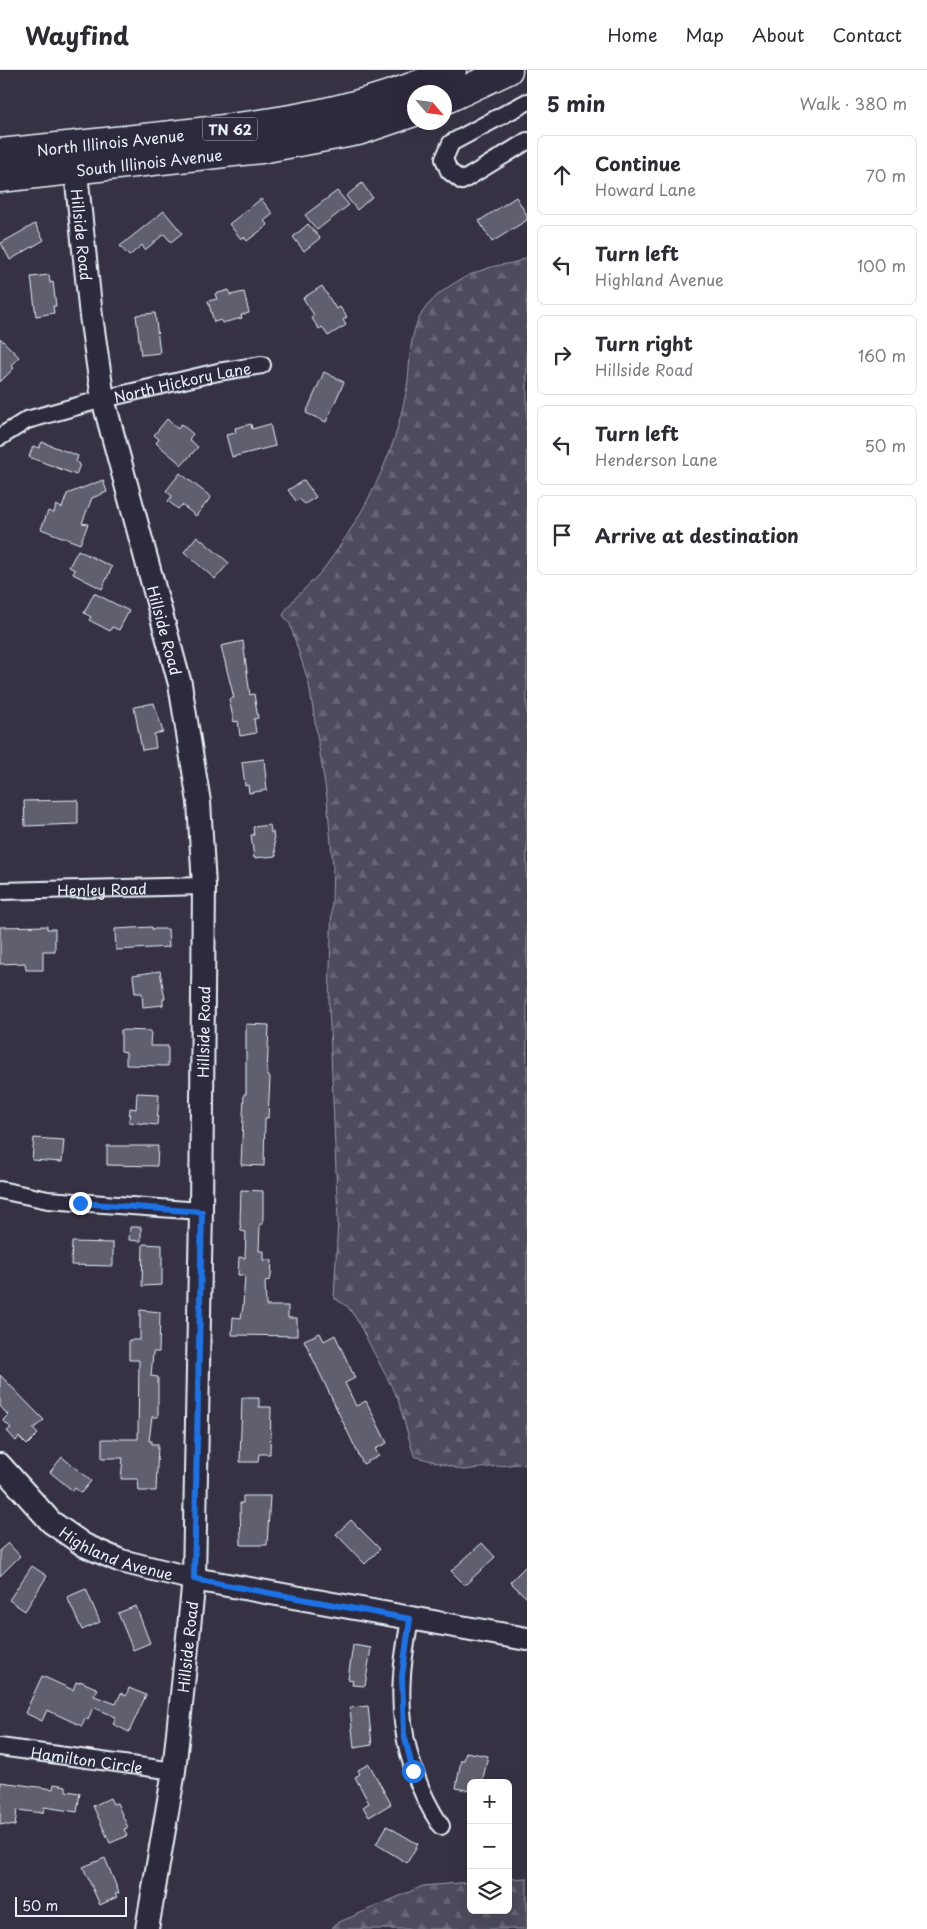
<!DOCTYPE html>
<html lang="en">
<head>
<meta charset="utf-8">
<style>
	:root { --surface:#fff; --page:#f7f7f7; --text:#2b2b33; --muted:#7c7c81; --line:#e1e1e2 }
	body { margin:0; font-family:"Playpen Sans",sans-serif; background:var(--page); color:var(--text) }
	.controls { position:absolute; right:15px; bottom:15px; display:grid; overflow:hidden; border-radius:8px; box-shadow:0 5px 20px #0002 }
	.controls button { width:45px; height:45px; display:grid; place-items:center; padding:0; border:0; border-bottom:1px solid var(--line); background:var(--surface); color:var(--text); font:25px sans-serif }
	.compass { position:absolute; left:407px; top:15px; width:45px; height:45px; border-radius:50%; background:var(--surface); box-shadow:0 5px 20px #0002; rotate:118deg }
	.scale { position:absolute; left:15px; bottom:12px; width:112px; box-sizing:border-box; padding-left:5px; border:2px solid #e8f1f8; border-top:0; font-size:14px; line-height:18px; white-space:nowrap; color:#e8f1f8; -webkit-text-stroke:4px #2f2a3d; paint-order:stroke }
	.stop { position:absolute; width:15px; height:15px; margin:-11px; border:4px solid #1a73e8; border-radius:50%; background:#fff }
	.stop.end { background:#1a73e8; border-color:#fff; box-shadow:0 1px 5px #0008 }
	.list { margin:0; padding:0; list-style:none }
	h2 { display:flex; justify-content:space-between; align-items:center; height:65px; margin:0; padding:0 20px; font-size:21px }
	h2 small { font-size:16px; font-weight:400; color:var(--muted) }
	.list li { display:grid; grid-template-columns:32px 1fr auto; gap:15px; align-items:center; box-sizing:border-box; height:80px; margin:0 10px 10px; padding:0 10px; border:1px solid var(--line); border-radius:8px }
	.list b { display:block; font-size:19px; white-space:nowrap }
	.list p { margin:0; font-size:16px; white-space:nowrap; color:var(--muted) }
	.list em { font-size:16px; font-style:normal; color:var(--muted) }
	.icon { flex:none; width:28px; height:28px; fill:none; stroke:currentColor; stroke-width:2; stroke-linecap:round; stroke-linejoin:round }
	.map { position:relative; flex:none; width:527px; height:1859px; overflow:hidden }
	header { display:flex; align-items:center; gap:30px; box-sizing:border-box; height:70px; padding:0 25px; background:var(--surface); border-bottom:1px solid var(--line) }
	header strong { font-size:24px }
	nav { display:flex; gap:28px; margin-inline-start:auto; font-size:18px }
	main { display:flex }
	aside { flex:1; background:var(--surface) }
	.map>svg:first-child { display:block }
	.forest { fill:url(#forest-firs); stroke:#9a9eaa }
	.building { fill:#605e6e; stroke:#e8f1f8 }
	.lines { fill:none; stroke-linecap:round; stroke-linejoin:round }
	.street-casing { stroke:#e8f1f8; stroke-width:20 }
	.secondary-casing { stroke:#e8f1f8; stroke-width:26 }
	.highway-casing { stroke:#e8f1f8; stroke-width:31 }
	.street { stroke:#2f2a3d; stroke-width:16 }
	.secondary { stroke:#2f2a3d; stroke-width:22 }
	.highway { stroke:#2f2a3d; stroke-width:28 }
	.route { stroke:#1a73e8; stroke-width:6 }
	.labels { text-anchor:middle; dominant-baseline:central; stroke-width:5; stroke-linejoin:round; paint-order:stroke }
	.shield { fill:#2f2a3d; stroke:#b0b5c0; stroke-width:1 }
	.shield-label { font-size:14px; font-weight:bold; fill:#e8f1f8 }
	.street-label { font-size:15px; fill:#e8f1f8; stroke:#2f2a3d }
</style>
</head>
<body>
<header>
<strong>Wayfind</strong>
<nav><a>Home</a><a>Map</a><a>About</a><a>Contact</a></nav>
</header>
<main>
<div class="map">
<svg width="527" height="1859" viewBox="0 0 527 1859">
	<defs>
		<pattern id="forest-firs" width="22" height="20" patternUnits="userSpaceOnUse" patternTransform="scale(1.25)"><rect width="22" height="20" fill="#4d4b5c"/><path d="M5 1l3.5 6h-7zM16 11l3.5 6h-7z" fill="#676574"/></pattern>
	</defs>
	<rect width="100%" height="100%" fill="#363244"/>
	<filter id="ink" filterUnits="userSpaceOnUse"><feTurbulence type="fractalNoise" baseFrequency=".02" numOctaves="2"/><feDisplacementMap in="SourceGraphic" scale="10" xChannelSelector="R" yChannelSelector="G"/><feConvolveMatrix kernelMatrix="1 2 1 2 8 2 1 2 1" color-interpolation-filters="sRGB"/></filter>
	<g filter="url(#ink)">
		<path class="forest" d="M527,187V1393L463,1400L414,1386L398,1329L357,1250L348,1237L334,1228L338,1150L329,933L333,796L327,728L309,614L290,554L283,545C293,526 312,514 325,497C355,457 379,414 395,367C399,353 403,337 406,323C412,293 406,262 427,236C444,216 469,203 495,196C505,194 518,193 527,187Z
			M527,1808V1859H332L335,1854L423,1816L471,1812V1840H508V1809Z"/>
		<path class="building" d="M362,113L372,127L357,140L346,126Z
			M337,121L349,135L317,160L305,145Z
			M516,127L527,145V150L492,172L479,151Z
			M261,129L273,144L264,151L268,155L247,171L244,167L241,169L229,154Z
			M164,141L182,163L171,172L164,164L145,180L142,175L129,186L120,176Z
			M35,154L44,170L10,190L1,173Z
			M308,154L320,168L304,181L293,167Z
			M49,205L50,213L53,212L56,236H53L54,243L36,246L31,207Z
			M322,216L336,239L340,237L347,247L343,250L346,255L328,266L322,257L319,259L311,247L314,245L303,228Z
			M229,220L230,225L244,222L249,243L241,245L242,248L222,253L221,250L214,252L208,231L217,229L215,224Z
			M155,243L160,283L141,285L136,245Z
			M0,268L19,287L11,295L14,298L0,312Z
			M324,302L344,312L326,352L306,343Z
			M167,349L178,359L181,354L193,364L189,369L198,377L182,395L156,373L159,369L154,365Z
			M251,354L252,359L270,354L275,376L232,387L226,365L236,363L235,358Z
			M42,372L78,386L76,392L80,394L76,405L29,387L33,376L39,378Z
			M180,403L211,427L196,446L182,435L178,439L168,431L172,426L166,421Z
			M103,410L107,422L92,428L82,453L88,454L80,474L41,459L48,441L54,443L56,435L62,438L67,424Z
			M304,410L316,427L305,434L299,429L296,431L288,420Z
			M197,466L229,493L215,509L184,482Z
			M78,480L112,497L102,519L73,504L75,500L69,497Z
			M94,523L129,541L119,560L112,557L110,561L89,550L91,547L84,543Z
			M243,571L250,625L254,624L258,648L254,649L256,663L240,666L238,651L234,652L229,629L234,628L221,576Z
			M154,633L163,662L154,664L156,678L142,680L134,637Z
			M264,689L267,720L249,723L248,715L245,716L242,692Z
			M78,730V754L25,756L24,731Z
			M270,755L271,763L273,762L276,786L254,788L251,765H254L253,757Z
			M47,856V859H55V881H43V900H26L25,893L0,894V857Z
			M152,857V859H168L169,877L116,880L115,859Z
			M160,901L165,929H163V935L143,937L142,923H135L133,905Z
			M246,954L269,955L267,1006L270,1007L268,1048H265L264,1096L241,1095L244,1024H246Z
			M121,960L151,961L150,976H168V996L126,995V982L121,981Z
			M137,1023L159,1024L157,1055L129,1052L130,1038L136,1039Z
			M34,1068L64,1070L62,1092L32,1090Z
			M107,1076H158L157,1096L107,1095Z
			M241,1120L263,1121V1154H260L259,1181H264V1190H272L271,1206L270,1210L265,1211L266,1236H288V1248H297V1266L232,1265L233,1247L241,1248L243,1236L245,1205H238L239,1187L245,1188L246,1162L241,1161L240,1153Z
			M130,1157H141V1171L129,1170Z
			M72,1172L113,1173V1196L71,1195Z
			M143,1174L162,1175V1215L142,1216Z
			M140,1240L160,1242L159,1282H153L151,1306L158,1307V1347H152L149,1371H152V1374H158L156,1421H139L138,1409H121L123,1388H102V1369H138L139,1290H129V1270H140Z
			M320,1263L324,1271L335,1265L355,1308L345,1313L356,1336L366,1331L387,1373L375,1379L379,1386L363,1394L304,1270Z
			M0,1305L44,1350L33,1359L38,1364L27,1375L19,1367L16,1371L7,1361L11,1358L3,1350L8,1345L0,1336Z
			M242,1328H259V1337H271L270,1384H259L258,1392H240Z
			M62,1387L91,1411L81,1423L75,1418L73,1421L50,1402Z
			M243,1426H270L267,1475H241L240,1433H243Z
			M351,1450L380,1479L365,1494L336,1464Z
			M8,1473L20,1486L0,1506V1480Z
			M482,1473L495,1487L465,1515L451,1501Z
			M527,1495V1528L510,1512Z
			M32,1496L47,1506L25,1541L9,1530Z
			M86,1519L100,1552L82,1560L67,1527Z
			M136,1536L150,1573L133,1580L118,1543Z
			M353,1575L371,1578L365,1616L352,1615L353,1610L348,1609Z
			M42,1606L73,1620L76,1612L79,1613L80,1611L98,1619L94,1626L116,1634L121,1623L126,1626L129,1618L146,1625L129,1662L113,1654L116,1647L93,1637L88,1650L85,1648L82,1656L47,1640L42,1651L25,1643Z
			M368,1636L372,1675L354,1678L350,1638Z
			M466,1682L488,1686L482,1713H471V1721L456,1718L461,1690H464Z
			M369,1694L391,1734L369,1747L363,1737L369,1733L355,1707L360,1704L358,1700Z
			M1,1712L53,1719L54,1714L66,1716V1721L80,1723L77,1742L44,1737L43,1743L17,1740L15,1756L0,1754Z
			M110,1728L113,1734L117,1733L128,1758L124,1759L127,1766L110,1773L93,1736Z
			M387,1756L418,1774L407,1793L376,1774Z
			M105,1788L119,1823L115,1824L117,1827L100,1835L83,1797Z"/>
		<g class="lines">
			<g class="street-casing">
				<g id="street">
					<path d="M527,32L451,73L444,89L449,101L462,111L527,71"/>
					<path id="s1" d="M0,367L27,350L103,329L218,302L262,295"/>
					<path id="s2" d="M0,821L204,816"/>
					<path d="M0,1120L48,1130L201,1141"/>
					<path d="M410,1549C407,1568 403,1587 402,1606C398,1659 412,1712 441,1756"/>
					<path id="s3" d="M0,1677L174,1701"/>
				</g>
			</g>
			<g class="secondary-casing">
				<g id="secondary">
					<path id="s4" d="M74,84L91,246L103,329L180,614L199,732L204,816L201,1141L194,1509L174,1701L147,1859"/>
					<path id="s5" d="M0,1395L51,1452L84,1475L121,1491L194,1509L527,1569"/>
				</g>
			</g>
			<g class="highway-casing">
				<g id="highway">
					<path d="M444,30L508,0"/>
					<path id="s6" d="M0,83C51,78 103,72 154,67C257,56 357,45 452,0"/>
					<path id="s7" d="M0,108L261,79L358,61L414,42"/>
				</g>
			</g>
			<use href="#street" class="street"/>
			<use href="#secondary" class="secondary"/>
			<use href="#highway" class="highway"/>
		</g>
	</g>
	<g class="lines" filter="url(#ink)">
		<path class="route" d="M80,1133L202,1142L194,1509L410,1549L402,1606L404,1664L413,1701"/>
	</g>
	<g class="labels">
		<rect class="shield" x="202.5" y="47.5" width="55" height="23" rx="4"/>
		<g class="shield-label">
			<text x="230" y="59">TN 62</text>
		</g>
		<g class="street-label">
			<text stroke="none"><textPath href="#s6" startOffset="111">North Illinois Avenue</textPath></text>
			<text stroke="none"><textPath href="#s7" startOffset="150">South Illinois Avenue</textPath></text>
			<text stroke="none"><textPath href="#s4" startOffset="81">Hillside Road</textPath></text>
			<text stroke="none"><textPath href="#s1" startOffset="192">North Hickory Lane</textPath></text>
			<text stroke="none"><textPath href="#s4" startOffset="486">Hillside Road</textPath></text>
			<text stroke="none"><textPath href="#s2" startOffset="102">Henley Road</textPath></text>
			<text transform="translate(203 962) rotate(-89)">Hillside Road</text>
			<text stroke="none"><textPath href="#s5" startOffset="150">Highland Avenue</textPath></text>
			<text transform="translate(187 1577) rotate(-84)">Hillside Road</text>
			<text stroke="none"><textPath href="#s3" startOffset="88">Hamilton Circle</textPath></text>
		</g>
	</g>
</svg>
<div class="controls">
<button>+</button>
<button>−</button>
<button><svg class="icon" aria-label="layers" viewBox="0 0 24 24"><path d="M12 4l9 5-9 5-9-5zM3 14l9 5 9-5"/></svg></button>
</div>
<svg class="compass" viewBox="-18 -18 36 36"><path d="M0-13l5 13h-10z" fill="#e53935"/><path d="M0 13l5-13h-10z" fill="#7c7c81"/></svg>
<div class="scale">50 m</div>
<div class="stop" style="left:413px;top:1701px"></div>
<div class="stop end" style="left:80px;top:1133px"></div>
</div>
<aside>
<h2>5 min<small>Walk · 380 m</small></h2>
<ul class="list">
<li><svg class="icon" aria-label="ahead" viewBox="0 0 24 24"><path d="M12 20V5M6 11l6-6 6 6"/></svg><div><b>Continue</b><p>Howard Lane</p></div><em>70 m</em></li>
<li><svg class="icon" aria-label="left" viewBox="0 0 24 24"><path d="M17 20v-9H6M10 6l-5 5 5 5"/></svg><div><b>Turn left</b><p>Highland Avenue</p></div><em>100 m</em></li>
<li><svg class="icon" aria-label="right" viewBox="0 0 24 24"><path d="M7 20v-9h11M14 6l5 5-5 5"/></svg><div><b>Turn right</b><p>Hillside Road</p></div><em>160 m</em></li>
<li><svg class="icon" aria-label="left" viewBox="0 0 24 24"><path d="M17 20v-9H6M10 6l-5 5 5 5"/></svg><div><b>Turn left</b><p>Henderson Lane</p></div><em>50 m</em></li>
<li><svg class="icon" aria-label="arrive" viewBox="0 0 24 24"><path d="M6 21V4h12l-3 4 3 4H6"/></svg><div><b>Arrive at destination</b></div></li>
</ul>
</aside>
</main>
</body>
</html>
